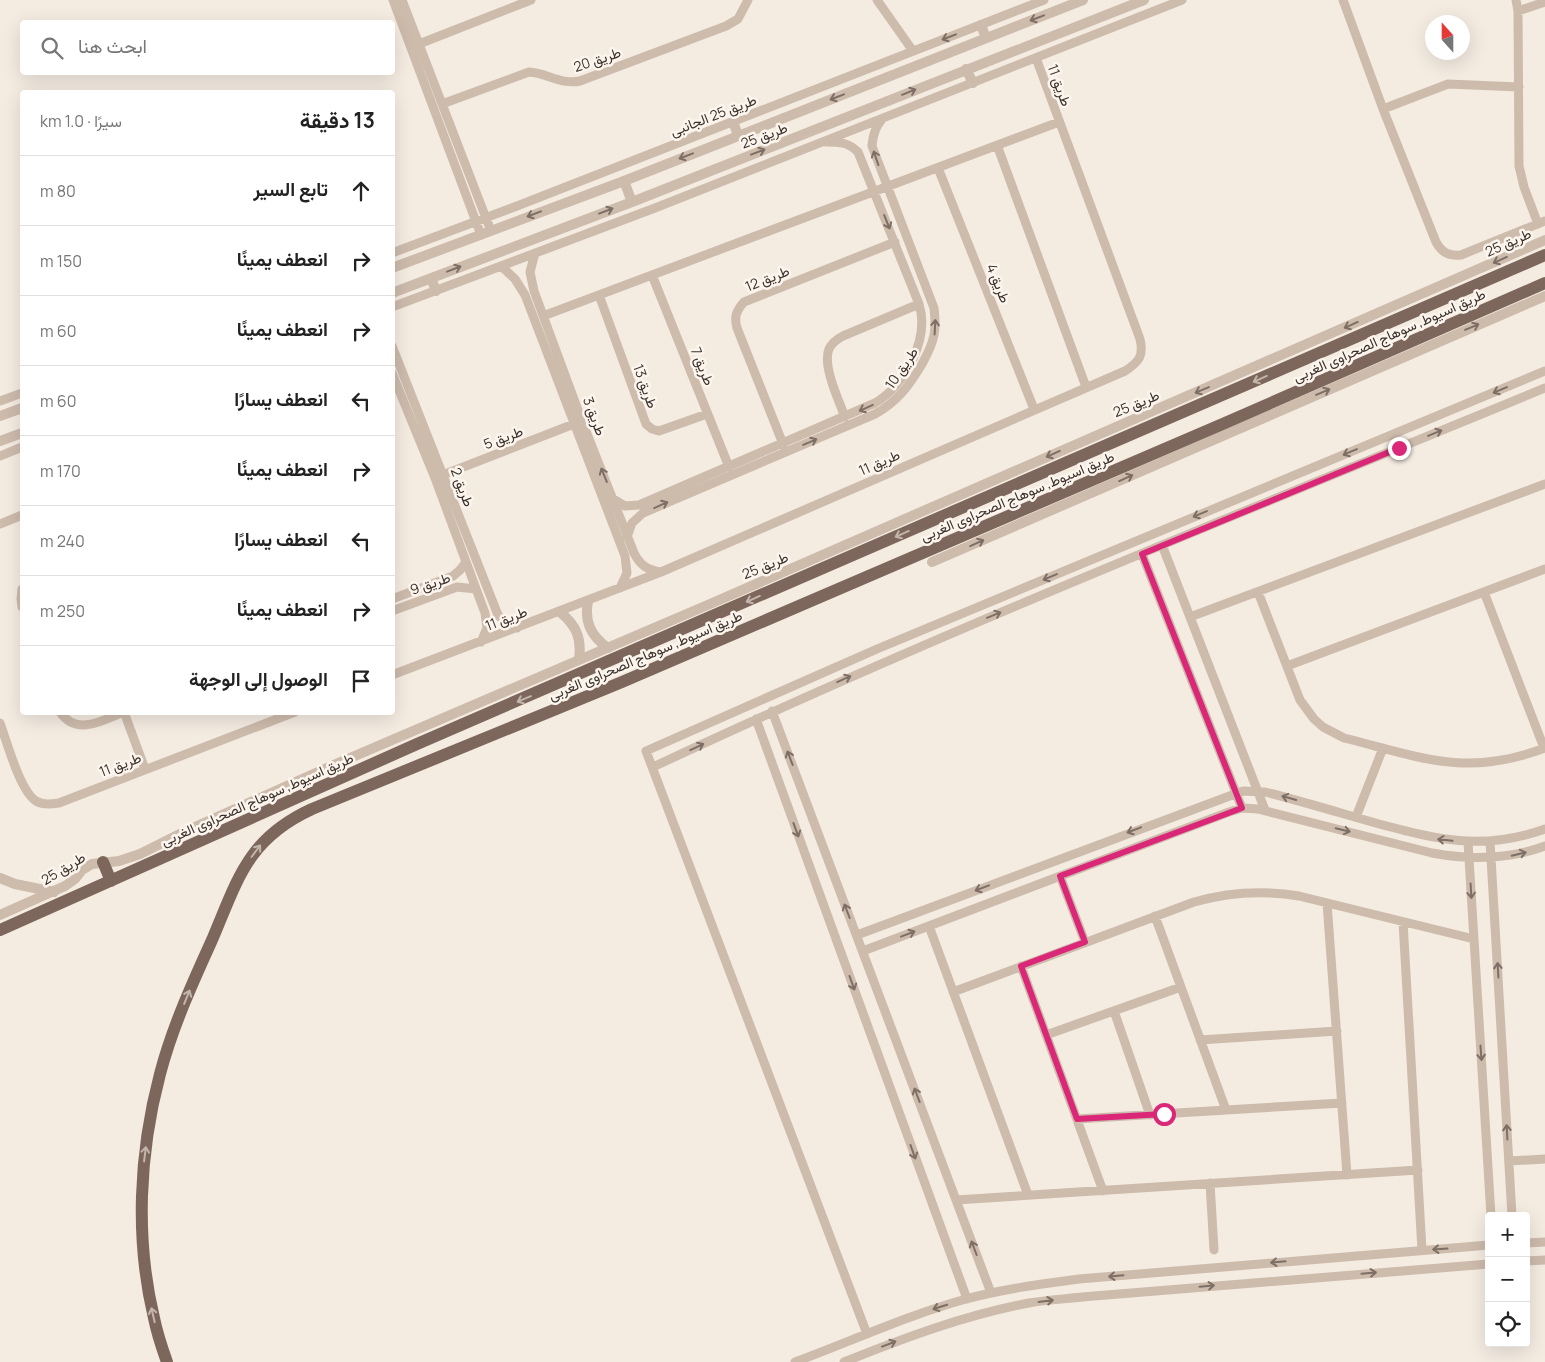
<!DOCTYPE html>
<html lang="ar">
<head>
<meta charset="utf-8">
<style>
	:root { --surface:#fff; --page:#f2f2f2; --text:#222; --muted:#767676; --line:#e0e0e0 }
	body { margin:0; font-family:Manrope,Vazirmatn,sans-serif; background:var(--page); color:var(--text); direction:rtl }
	.controls { position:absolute; right:15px; bottom:15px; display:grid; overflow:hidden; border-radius:5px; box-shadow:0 5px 20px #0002 }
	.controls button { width:45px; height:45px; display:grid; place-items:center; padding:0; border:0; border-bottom:1px solid var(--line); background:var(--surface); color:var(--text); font:25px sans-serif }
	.compass { position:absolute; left:1425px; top:15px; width:45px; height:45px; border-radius:50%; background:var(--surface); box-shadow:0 5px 20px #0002; rotate:339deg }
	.stop { position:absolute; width:15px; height:15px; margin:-11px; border:4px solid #db2777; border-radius:50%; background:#fff }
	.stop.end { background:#db2777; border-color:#fff; box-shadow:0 1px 5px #0008 }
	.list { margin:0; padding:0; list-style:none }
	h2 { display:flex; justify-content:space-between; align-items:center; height:65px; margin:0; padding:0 20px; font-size:21px }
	h2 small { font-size:16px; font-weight:400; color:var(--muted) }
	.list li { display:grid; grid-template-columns:32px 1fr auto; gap:15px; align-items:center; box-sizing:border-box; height:70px; padding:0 20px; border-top:1px solid var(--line) }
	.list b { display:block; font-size:19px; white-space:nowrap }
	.list em { font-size:16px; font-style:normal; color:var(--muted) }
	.icon { flex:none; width:28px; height:28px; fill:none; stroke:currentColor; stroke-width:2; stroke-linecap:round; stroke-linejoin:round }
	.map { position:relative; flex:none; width:1545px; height:1362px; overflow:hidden; direction:ltr }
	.search { position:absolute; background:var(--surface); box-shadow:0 5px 20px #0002; left:20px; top:20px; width:375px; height:55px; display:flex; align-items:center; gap:12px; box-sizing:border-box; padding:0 18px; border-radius:5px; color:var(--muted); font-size:19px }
	.panel { position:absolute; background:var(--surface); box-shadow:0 5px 20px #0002; left:20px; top:90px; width:375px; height:625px; border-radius:5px; direction:rtl }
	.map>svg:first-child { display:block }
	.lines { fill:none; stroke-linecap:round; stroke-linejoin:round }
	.minor { stroke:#cdbbac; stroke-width:9 }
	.tertiary { stroke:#cdbbac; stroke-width:10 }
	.primary { stroke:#7d675c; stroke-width:12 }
	.oneway { stroke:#7d6f65 }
	.oneway2 { stroke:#c2b5ac }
	.route { stroke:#db2777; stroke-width:6 }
	.labels { text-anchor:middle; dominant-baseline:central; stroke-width:5; stroke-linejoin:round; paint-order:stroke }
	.street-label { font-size:14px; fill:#3b302b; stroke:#fbf5ee }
</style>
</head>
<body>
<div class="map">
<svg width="1545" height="1362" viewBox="0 0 1545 1362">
	<rect width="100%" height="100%" fill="#f4ebe1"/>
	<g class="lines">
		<path class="minor" d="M393,0L481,235
			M402,0L491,231
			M877,0L913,51
			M1343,0L1383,109L1436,242C1442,253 1449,256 1461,255L1545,221
			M1516,0L1518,11L1519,166L1524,187L1538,224
			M1518,11L1545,2
			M419,44L531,0
			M442,104L529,72C547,73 561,85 580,81L726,26L738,19L748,0
			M1383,109L1448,84L1519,87
			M997,145L1086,387
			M938,168L1034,409
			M392,253L517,206L1044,0
			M535,253L530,272L534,291L582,421L634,553C640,565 647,570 661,572
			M501,266L515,279L525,295L625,556L627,573L620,588
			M652,275L729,467
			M599,295L646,424L652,429L659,431L707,414
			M392,307L655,208L1182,0
			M543,316L1059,122
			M392,346L498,615L507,624L517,628
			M392,373L435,478L485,613L487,628L481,642
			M0,401L22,393
			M845,417C839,401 822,365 829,349C832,343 837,339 843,336L919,304
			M785,449L737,328C734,317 736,311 744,302L895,242
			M0,456L22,447
			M440,476L579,422
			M613,499L625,506L639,505L875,403C905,385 930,339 919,304L858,152C848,142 839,142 826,142
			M0,524L22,515
			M627,537L632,523L643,513L875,414C897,402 909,386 922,364C927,355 932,346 934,335C936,326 935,317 934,308L872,146C873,135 875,128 882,119
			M1162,545L1265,810
			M1142,554L1242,808
			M22,589L21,599L22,607
			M1258,592L1300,700L1314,719L1323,727L1344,738C1421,757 1465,778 1545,748
			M1484,592L1544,748
			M392,599L453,576L460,570L466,562
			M392,611L457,587L476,589
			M1190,617L1545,484
			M1287,666L1545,569
			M392,675L661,572L1125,371C1139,362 1144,356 1140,339L1036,58
			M772,711L991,1293
			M60,712C76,736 102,721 123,712
			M124,712L145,769
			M756,719L967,1299
			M0,723C7,742 20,791 36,801C43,805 51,804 59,803L295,712
			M653,767C945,630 1246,511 1545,388
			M1356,817L1383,748
			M1490,841L1512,1216
			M1468,842L1491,1216
			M1060,876L1085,942
			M1327,903L1347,1175
			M1155,916L1226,1110
			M1403,922L1422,1250
			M929,926L1028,1195
			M857,935L1243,791L1265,792C1301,801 1337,812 1372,822C1435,839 1481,852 1545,829
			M863,951L1229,812L1242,808L1258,809L1432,853C1470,860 1508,860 1545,846
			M1021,966L1103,1191
			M953,992L1194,902C1229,892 1263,890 1299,896L1474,939
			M1114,1011L1150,1115
			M1046,1035L1181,987
			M1200,1040L1337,1031
			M1077,1119L1342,1103
			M1509,1161L1545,1159
			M1210,1183L1214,1250
			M956,1200L1418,1170
			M1526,1243L1545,1242
			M1526,1261L1545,1260
			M867,1334L646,751L877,649L1545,371
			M795,1362C852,1341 908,1315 966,1299C1003,1289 1041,1284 1079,1279L1489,1245
			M844,1362C904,1338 965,1315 1029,1303C1046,1300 1065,1299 1082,1297L1489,1264"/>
		<path class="tertiary" d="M981,25L986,38
			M966,69L973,83
			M733,122L738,135
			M624,181L632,202
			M392,268L624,181L1083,0
			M431,278L436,291
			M392,293L632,202L1144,0
			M0,416L22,408
			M0,441L22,433
			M932,562L1545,296
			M588,601C584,622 591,636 608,648
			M560,612C576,625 582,638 579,659
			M0,878L15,884L54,892
			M0,915L65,886L75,879L82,870L92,864L119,861L140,854L184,832L336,764L710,604L1545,240"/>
		<path class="primary" d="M103,862L111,881
			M0,930L417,744L1545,255
			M167,1362C162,1348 157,1333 154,1318C135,1239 139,1153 160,1074C172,1028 192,984 212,940C238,879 247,839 312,809L622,682L1225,423L1545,283"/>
	</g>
	<defs><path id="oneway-shaft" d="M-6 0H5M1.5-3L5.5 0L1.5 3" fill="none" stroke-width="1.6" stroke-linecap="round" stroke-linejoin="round" transform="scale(1.25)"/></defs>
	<g class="oneway">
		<use href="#oneway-shaft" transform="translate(1037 18) rotate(159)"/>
		<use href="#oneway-shaft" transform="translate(949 37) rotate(159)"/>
		<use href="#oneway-shaft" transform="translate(909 92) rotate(-22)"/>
		<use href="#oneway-shaft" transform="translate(837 97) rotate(159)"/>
		<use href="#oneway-shaft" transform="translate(758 152) rotate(-21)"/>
		<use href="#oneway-shaft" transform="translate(686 156) rotate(159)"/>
		<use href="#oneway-shaft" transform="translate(876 158) rotate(-109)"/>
		<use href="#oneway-shaft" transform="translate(606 211) rotate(-21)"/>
		<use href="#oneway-shaft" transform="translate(534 214) rotate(159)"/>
		<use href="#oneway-shaft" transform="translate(887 222) rotate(68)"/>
		<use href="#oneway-shaft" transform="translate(1500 260) rotate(156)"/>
		<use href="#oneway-shaft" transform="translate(454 269) rotate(-21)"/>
		<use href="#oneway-shaft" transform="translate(1351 325) rotate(156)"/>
		<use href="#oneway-shaft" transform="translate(935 327) rotate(-87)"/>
		<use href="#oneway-shaft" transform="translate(1472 327) rotate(-23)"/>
		<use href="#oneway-shaft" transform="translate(1202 390) rotate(157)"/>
		<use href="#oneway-shaft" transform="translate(1500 390) rotate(157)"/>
		<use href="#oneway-shaft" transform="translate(1323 392) rotate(-23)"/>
		<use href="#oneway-shaft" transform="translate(866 408) rotate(156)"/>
		<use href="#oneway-shaft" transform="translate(1435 433) rotate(-22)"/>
		<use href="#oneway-shaft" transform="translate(810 442) rotate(-23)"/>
		<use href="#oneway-shaft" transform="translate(1350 452) rotate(157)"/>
		<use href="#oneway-shaft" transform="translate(1053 454) rotate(156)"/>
		<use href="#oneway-shaft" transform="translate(604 475) rotate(-112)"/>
		<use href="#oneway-shaft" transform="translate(1126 478) rotate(-24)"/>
		<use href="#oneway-shaft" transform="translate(661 505) rotate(-24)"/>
		<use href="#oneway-shaft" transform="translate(1200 514) rotate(157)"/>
		<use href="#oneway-shaft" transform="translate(977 543) rotate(-24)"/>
		<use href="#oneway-shaft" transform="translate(1050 577) rotate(157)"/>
		<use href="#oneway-shaft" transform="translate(994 615) rotate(-22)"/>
		<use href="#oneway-shaft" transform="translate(844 679) rotate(-24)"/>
		<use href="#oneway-shaft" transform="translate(697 747) rotate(-25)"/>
		<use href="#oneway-shaft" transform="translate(790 758) rotate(-111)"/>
		<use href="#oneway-shaft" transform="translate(1289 798) rotate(-164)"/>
		<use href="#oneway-shaft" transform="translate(796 830) rotate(70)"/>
		<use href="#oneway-shaft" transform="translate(1134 830) rotate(159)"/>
		<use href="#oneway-shaft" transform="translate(1343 830) rotate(14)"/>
		<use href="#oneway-shaft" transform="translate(1445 840) rotate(-174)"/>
		<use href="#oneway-shaft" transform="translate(1519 854) rotate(-14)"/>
		<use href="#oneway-shaft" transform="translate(982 888) rotate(159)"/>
		<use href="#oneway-shaft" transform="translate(1471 891) rotate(87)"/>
		<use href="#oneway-shaft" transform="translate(847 911) rotate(-111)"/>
		<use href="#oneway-shaft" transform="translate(908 934) rotate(-21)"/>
		<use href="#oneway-shaft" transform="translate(1498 970) rotate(-93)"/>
		<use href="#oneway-shaft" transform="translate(852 983) rotate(70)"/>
		<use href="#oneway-shaft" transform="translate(1481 1053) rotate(86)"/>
		<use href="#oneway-shaft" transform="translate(917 1095) rotate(-111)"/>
		<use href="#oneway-shaft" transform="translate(1507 1132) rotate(-93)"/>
		<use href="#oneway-shaft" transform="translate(913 1152) rotate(70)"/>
		<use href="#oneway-shaft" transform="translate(974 1248) rotate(-111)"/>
		<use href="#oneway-shaft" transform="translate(1440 1249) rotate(176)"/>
		<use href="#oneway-shaft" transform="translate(1278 1262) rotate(175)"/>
		<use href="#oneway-shaft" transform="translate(1369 1273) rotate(-5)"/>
		<use href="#oneway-shaft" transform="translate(1116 1276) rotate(175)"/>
		<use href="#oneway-shaft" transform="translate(1207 1286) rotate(-5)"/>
		<use href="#oneway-shaft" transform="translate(1046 1301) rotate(-7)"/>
		<use href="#oneway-shaft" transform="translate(940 1307) rotate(163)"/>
		<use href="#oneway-shaft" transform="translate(889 1344) rotate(-21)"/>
	</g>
	<g class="oneway2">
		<use href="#oneway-shaft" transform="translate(1260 379) rotate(156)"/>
		<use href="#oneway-shaft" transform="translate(902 534) rotate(156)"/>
		<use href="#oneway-shaft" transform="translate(753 599) rotate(156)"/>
		<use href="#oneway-shaft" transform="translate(524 699) rotate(157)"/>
		<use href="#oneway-shaft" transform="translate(256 851) rotate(-53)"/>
		<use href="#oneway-shaft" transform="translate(187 997) rotate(-68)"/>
		<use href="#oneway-shaft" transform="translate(145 1154) rotate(-83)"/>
		<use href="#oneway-shaft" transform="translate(153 1315) rotate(-103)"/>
	</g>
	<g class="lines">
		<path class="route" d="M1164,1114L1077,1119L1021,966L1085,942L1060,876L1242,808L1142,554L1399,448"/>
	</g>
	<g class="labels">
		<g class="street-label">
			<text transform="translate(597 59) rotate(-19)">طريق 20</text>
			<text transform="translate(1060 85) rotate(70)">طريق 11</text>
			<text transform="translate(713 115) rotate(-21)">طريق 25 الجانبى</text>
			<text transform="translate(764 135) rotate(-21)">طريق 25</text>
			<text transform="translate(1508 242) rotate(-24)">طريق 25</text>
			<text transform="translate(767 278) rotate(-22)">طريق 12</text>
			<text transform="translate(999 283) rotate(68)">طريق 4</text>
			<text transform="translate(1389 335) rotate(-24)">طريق اسيوط, سوهاج الصحراوى الغربى</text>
			<text transform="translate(703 366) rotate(68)">طريق 7</text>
			<text transform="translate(901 368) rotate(-56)">طريق 10</text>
			<text transform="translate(646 386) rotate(70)">طريق 13</text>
			<text transform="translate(1136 403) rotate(-23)">طريق 25</text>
			<text transform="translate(595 416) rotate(69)">طريق 3</text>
			<text transform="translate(503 437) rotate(-21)">طريق 5</text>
			<text transform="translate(879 462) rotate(-24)">طريق 11</text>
			<text transform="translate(463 487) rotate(69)">طريق 2</text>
			<text transform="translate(1017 496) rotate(-23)">طريق اسيوط, سوهاج الصحراوى الغربى</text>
			<text transform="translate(765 565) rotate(-23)">طريق 25</text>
			<text transform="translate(430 583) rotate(-19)">طريق 9</text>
			<text transform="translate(506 618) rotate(-21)">طريق 11</text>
			<text transform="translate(645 655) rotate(-23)">طريق اسيوط, سوهاج الصحراوى الغربى</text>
			<text transform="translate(120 764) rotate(-21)">طريق 11</text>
			<text transform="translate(257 799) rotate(-24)">طريق اسيوط, سوهاج الصحراوى الغربى</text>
			<text transform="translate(63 868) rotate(-32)">طريق 25</text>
		</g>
	</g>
</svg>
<div class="controls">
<button>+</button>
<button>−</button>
<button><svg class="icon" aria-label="locate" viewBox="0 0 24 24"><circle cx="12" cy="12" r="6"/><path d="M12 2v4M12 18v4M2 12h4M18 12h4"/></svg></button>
</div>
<svg class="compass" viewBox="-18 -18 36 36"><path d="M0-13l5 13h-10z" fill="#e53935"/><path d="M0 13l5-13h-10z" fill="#767676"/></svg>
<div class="stop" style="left:1164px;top:1114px"></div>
<div class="stop end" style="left:1399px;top:448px"></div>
<div class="search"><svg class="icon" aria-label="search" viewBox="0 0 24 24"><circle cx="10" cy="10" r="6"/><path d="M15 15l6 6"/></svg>ابحث هنا</div>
<section class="panel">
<h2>13 دقيقة<small>سيرًا · 1.0 km</small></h2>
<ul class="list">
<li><svg class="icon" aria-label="ahead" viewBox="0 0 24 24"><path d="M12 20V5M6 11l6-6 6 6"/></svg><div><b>تابع السير</b></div><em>80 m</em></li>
<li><svg class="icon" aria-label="right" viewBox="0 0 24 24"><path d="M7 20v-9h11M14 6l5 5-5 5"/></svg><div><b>انعطف يمينًا</b></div><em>150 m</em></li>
<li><svg class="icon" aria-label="right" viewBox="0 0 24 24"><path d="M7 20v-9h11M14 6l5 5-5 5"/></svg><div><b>انعطف يمينًا</b></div><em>60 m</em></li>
<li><svg class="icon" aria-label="left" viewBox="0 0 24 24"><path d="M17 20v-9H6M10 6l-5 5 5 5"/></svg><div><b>انعطف يسارًا</b></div><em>60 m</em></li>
<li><svg class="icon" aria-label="right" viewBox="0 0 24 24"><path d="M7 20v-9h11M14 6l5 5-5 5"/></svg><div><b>انعطف يمينًا</b></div><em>170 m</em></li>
<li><svg class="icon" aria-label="left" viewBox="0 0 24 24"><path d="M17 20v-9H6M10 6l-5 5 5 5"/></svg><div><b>انعطف يسارًا</b></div><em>240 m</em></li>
<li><svg class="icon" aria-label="right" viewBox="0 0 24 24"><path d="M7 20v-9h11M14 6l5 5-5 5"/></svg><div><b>انعطف يمينًا</b></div><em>250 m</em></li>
<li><svg class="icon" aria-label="arrive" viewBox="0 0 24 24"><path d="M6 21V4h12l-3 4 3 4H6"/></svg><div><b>الوصول إلى الوجهة</b></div></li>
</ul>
</section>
</div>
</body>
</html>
